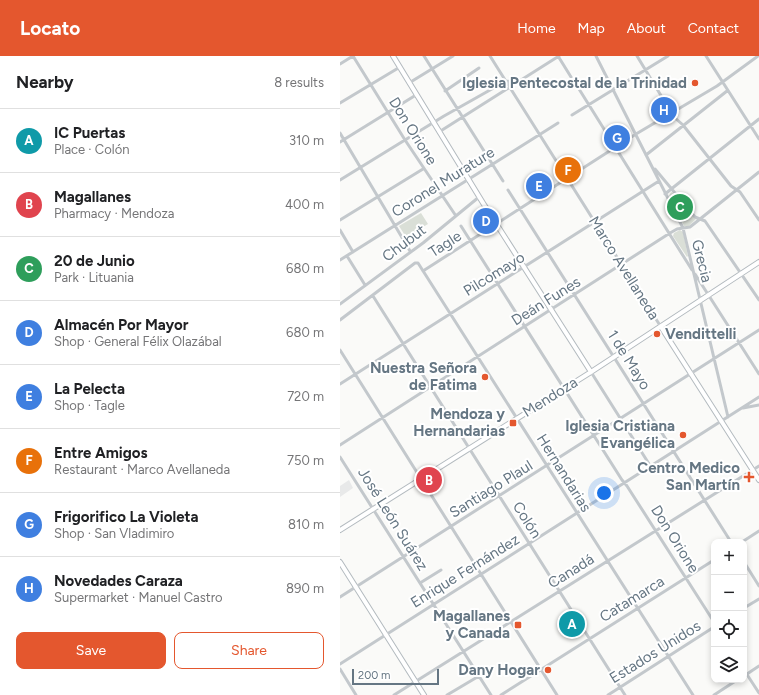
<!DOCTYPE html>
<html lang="en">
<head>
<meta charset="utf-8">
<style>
	:root { --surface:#fff; --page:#f6f6f6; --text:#202124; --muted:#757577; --line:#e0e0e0; --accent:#e4572e }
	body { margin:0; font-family:Figtree,sans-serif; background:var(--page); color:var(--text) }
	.controls { position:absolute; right:12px; bottom:12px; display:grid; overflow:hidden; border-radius:8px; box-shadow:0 2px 6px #0003 }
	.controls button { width:36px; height:36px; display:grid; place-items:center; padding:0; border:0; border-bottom:1px solid var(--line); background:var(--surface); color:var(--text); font:20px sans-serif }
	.scale { position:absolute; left:12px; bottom:10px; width:87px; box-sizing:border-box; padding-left:4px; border:2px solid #657683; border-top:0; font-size:11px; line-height:14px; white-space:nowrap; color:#657683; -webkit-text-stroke:3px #fff; paint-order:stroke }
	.you { position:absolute; left:264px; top:437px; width:14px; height:14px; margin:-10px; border:3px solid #fff; border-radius:50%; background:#1a73e8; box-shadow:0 0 0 6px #1a73e833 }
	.badge { display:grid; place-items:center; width:26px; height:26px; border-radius:50%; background:var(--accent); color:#fff; font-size:13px; font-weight:700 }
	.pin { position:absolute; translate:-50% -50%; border:2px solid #fff; box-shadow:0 1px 4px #0006 }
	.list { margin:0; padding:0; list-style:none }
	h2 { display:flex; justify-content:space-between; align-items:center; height:52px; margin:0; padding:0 16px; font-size:17px }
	h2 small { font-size:13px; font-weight:400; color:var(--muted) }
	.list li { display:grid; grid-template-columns:26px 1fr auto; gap:12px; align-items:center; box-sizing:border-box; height:64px; padding:0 16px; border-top:1px solid var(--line) }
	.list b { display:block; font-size:15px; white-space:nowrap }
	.list p { margin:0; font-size:13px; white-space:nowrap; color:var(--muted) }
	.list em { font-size:13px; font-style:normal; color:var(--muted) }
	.actions { display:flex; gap:8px; padding:12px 16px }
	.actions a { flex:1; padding:9px 0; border:1px solid var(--accent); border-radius:8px; text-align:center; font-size:14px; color:var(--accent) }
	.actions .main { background:var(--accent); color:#fff }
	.icon { flex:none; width:22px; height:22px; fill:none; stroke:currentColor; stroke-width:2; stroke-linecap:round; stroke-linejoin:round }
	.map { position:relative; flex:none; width:419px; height:639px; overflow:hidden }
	header { display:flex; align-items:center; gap:24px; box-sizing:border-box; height:56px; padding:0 20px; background:var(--accent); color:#fff }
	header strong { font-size:19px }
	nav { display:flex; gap:22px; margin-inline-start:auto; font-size:14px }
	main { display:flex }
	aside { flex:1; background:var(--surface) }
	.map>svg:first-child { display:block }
	.built { fill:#e8e9e9 }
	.green { fill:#dadfd7 }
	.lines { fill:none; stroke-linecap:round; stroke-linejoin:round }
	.secondary-casing { stroke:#b3babf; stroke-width:6 }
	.street { stroke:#c3c8cc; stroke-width:3 }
	.secondary { stroke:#fff; stroke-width:4 }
	.poi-dot { fill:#e4572e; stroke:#fff; stroke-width:1.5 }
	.labels { text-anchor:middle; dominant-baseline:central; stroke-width:4; stroke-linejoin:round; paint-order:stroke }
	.poi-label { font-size:15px; font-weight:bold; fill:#657683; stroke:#fff; text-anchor:end }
	.street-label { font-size:15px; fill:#657683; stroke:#fff }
</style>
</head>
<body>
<header>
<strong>Locato</strong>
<nav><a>Home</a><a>Map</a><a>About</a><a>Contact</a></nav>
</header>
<main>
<aside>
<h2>Nearby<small>8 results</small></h2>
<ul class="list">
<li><span class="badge" style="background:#0f9aa8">A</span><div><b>IC Puertas</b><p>Place · Colón</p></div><em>310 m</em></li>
<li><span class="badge" style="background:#e0444e">B</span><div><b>Magallanes</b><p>Pharmacy · Mendoza</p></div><em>400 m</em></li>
<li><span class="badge" style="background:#2e9e5b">C</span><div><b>20 de Junio</b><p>Park · Lituania</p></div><em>680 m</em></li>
<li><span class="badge" style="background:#3f7fe0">D</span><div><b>Almacén Por Mayor</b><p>Shop · General Félix Olazábal</p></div><em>680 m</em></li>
<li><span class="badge" style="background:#3f7fe0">E</span><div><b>La Pelecta</b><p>Shop · Tagle</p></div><em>720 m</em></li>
<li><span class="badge" style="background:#e8710a">F</span><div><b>Entre Amigos</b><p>Restaurant · Marco Avellaneda</p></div><em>750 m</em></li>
<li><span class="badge" style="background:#3f7fe0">G</span><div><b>Frigorifico La Violeta</b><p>Shop · San Vladimiro</p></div><em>810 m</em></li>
<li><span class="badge" style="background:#3f7fe0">H</span><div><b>Novedades Caraza</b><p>Supermarket · Manuel Castro</p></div><em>890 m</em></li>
</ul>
<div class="actions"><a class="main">Save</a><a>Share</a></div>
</aside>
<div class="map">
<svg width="419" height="639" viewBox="0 0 419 639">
	<rect width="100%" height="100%" fill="#fafaf8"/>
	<path class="built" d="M9,424L13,432L0,441V430Z"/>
	<path class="green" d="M331,136L333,137L356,163L348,171L344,170L329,140Z
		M81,157L88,168L66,181L59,170Z
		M340,174L343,176L348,200L347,201L333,180L334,177Z"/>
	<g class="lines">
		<g class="secondary-casing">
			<path id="secondary" d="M53,0L143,147L251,316
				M321,271L419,424
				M0,474L251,316L419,206
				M0,506L84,639"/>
		</g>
		<path class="street" d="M13,0L65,84L116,160
			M84,0L163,125
			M150,0L321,271
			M218,0L231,21
			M256,0L343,172L388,361
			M297,0L334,61L343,69L391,130L400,136L419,164
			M366,0L419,83
			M0,8L13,0
			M69,27L113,0
			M239,33L352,214
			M105,35L139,12
			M0,47L60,11
			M232,59L328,0
			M99,76L219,0
			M0,77L70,195
			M0,86L76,39
			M306,99L387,35
			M315,113L355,161L365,165L419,244
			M0,124L104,60L166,25L176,26
			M168,134L391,486
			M325,138L419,63
			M0,164L83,113
			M121,170L282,424L287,430L374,566
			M0,174L13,196
			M7,200L25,229
			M0,204L218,67
			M83,215L296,78L377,30L418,0
			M355,218L419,318
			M33,240L285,639
			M0,248L83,187L139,141
			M0,264L75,207H78L353,639
			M0,294L217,639
			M251,316L311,411
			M0,328L319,125
			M403,352L419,349
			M0,389L330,177L337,173L350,171L419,116
			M0,401L151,639
			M402,486L419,475
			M404,506L419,530
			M80,527L101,514
			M0,541L419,274
			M404,552L419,543
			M0,608L419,341
			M0,613L16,639
			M404,614L419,637
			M404,620L419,610
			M54,639L419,410
			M107,639L139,620
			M161,639L374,504
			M268,639L374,571
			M374,639L397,624"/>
		<use href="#secondary" class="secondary"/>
	</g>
	<g class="poi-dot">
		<circle cx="355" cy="27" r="4"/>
		<circle cx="317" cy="278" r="4"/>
		<circle cx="145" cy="321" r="4"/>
		<rect x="169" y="363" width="8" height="8" rx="2"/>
		<circle cx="343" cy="379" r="4"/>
		<path d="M407 415h4v4h4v4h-4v4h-4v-4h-4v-4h4z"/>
		<rect x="174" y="565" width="8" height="8" rx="2"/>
		<circle cx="208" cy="614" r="4"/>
	</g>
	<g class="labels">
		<g class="poi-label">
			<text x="347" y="27">Iglesia Pentecostal de la Trinidad</text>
			<text x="325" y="278" text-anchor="start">Vendittelli</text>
			<text x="137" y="312">Nuestra Señora<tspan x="137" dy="17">de Fatima</tspan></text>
			<text x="165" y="358">Mendoza y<tspan x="165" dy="17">Hernandarias</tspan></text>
			<text x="335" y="370">Iglesia Cristiana<tspan x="335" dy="17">Evangélica</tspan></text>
			<text x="400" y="412">Centro Medico<tspan x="400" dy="17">San Martín</tspan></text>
			<text x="170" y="560">Magallanes<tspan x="170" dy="17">y Canada</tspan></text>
			<text x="200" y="614">Dany Hogar</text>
		</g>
		<g class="street-label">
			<text transform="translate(73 75) rotate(58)">Don Orione</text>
			<text transform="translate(103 126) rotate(-32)">Coronel Murature</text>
			<text transform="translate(64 187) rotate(-37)">Chubut</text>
			<text transform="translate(105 188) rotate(-33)">Tagle</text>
			<text transform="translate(362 205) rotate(76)">Grecia</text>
			<text transform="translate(284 212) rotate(58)">Marco Avellaneda</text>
			<text transform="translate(154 218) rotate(-32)">Pilcomayo</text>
			<text transform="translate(206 245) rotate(-32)">Deán Funes</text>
			<text transform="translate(289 304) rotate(58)">1 de Mayo</text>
			<text transform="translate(210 341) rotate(-32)">Mendoza</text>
			<text transform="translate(224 417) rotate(58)">Hernandarias</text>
			<text transform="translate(151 433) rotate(-32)">Santiago Plaul</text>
			<text transform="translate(53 463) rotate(58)">José León Suárez</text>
			<text transform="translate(187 464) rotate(58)">Colón</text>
			<text transform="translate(335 483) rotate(58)">Don Orione</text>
			<text transform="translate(125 515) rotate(-32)">Enrique Fernández</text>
			<text transform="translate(231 515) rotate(-32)">Canadá</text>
			<text transform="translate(292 543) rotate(-32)">Catamarca</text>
			<text transform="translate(315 596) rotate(-32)">Estados Unidos</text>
		</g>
	</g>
</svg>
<div class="controls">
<button>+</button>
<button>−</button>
<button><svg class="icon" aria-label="locate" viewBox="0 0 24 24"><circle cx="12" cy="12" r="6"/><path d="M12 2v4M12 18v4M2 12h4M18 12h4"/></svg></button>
<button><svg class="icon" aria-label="layers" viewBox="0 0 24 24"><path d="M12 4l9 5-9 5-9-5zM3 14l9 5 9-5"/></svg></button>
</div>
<div class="scale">200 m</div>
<div class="you"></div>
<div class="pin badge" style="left:232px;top:568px;background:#0f9aa8">A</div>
<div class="pin badge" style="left:89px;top:424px;background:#e0444e">B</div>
<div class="pin badge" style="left:340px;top:151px;background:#2e9e5b">C</div>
<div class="pin badge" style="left:146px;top:165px;background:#3f7fe0">D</div>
<div class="pin badge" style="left:199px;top:130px;background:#3f7fe0">E</div>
<div class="pin badge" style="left:228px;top:114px;background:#e8710a">F</div>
<div class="pin badge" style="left:277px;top:82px;background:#3f7fe0">G</div>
<div class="pin badge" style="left:324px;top:54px;background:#3f7fe0">H</div>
</div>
</main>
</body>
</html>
